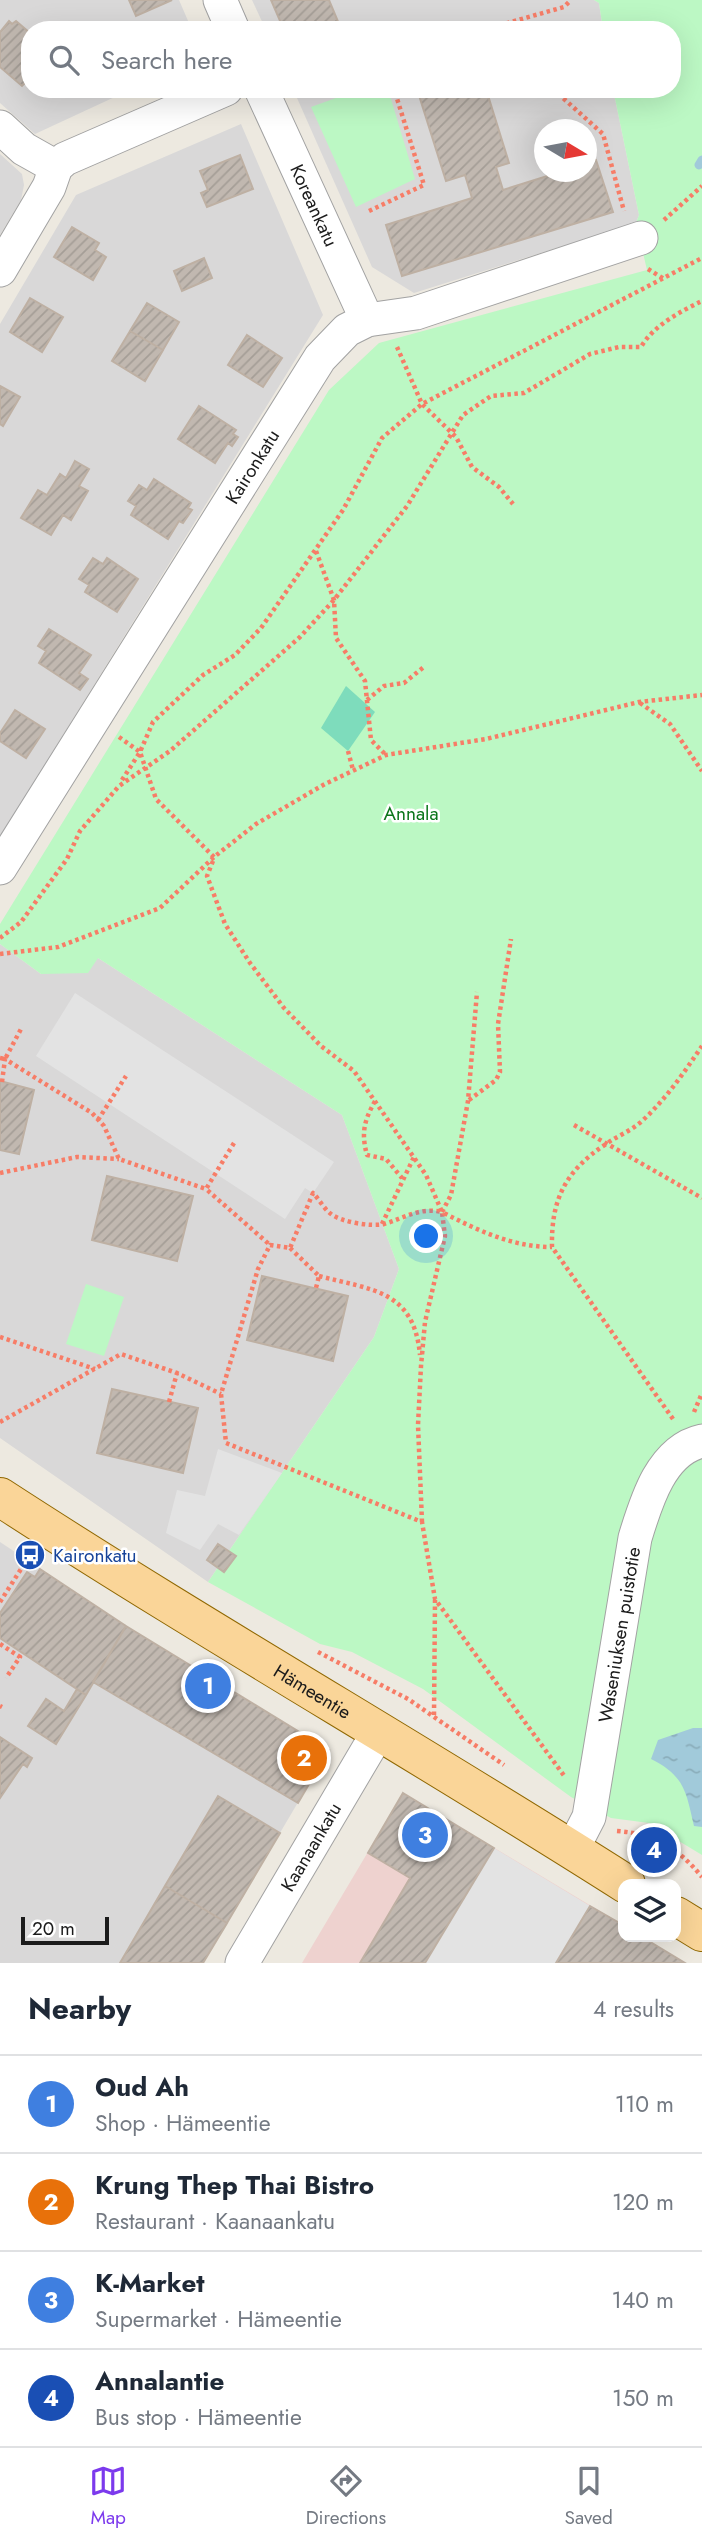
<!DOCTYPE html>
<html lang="en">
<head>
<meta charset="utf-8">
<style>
	:root { --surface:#fff; --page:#f2f2f3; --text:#1f2937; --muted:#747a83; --line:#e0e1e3; --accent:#7c3aed }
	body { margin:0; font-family:Jost,sans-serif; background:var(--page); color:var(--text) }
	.controls { position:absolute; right:21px; bottom:21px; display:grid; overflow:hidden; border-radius:14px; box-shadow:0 7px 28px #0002 }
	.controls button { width:63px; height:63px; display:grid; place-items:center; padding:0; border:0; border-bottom:2px solid var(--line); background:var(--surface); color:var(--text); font:35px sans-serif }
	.compass { position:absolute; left:534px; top:119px; width:63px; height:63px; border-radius:50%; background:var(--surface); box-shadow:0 7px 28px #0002; rotate:100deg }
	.scale { position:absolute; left:21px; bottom:18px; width:88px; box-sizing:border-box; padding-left:7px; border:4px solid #1b1b1b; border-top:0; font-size:19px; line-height:24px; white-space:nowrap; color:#1b1b1b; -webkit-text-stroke:5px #fff; paint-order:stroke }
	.you { position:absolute; left:427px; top:1237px; width:24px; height:24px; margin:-18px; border:5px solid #fff; border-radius:50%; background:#1a73e8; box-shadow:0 0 0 10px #1a73e833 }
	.badge { display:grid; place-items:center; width:46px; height:46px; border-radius:50%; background:var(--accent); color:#fff; font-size:23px; font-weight:700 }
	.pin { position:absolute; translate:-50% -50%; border:4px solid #fff; box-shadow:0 2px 7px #0006 }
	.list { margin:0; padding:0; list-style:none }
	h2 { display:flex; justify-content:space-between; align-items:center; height:91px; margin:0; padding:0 28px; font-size:30px }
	h2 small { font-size:23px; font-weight:400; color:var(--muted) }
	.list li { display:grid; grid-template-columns:46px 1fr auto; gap:21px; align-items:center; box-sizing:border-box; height:98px; padding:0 28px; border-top:2px solid var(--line) }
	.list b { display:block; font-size:26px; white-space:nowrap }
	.list p { margin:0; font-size:23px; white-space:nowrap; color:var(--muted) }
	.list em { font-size:23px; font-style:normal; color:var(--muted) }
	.icon { flex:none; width:38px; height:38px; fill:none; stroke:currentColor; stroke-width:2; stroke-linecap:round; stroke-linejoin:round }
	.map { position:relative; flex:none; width:702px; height:1963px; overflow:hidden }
	.search { position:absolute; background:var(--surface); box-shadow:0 7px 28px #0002; left:21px; right:21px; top:21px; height:77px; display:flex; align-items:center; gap:18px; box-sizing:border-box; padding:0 24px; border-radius:28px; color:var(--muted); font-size:26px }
	.sheet { height:483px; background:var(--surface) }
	nav { display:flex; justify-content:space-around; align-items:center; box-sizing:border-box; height:98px; border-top:2px solid var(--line); background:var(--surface); font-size:19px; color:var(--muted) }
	nav a { display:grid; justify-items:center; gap:4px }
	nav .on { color:var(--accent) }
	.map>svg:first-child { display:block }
	.residential { fill:#d9d8d8; fill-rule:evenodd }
	.commercial { fill:#eed2cf }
	.park { fill:#bcf8c4 }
	.pitch { fill:#7edcbc }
	.parking { fill:#e3e3e3 }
	.water { fill:url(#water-ripples) }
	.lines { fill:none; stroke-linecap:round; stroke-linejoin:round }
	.stream { stroke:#a1cada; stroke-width:9 }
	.building { fill:url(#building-hatch); stroke:#beb0a3; stroke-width:2 }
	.minor-casing { stroke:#a2a2a2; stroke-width:35 }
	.major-casing { stroke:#906802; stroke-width:40 }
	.path { stroke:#f77d67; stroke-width:4.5; stroke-dasharray:3.5 3.5; stroke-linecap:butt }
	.minor { stroke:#fff; stroke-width:33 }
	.major { stroke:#fad598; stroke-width:38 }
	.labels { text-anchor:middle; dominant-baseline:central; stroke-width:5; stroke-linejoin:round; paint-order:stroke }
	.street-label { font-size:19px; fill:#1b1b1b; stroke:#fff }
	.park-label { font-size:19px; fill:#0c751b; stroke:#fff }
	.transit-label { font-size:19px; fill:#164399; stroke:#fff; text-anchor:start }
</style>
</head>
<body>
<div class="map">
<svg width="702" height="1963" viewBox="0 0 702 1963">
	<defs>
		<pattern id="water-ripples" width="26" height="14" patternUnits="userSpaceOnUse" patternTransform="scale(1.75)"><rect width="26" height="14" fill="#a1cada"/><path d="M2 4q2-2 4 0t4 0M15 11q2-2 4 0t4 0" fill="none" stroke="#8aadba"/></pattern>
		<pattern id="building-hatch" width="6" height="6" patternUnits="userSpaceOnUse" patternTransform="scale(1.75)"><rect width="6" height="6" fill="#c1b8b0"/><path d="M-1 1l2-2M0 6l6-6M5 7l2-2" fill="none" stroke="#a59e97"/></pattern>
	</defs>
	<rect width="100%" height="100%" fill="#ede9e0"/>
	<path class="residential" d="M0,0H179L192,30H30V89H132L35,134L0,103Z
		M252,0H594L599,3L603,30H266Z
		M293,89H613L639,215L636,223L414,293L372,267ZM544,130H586V172H544Z
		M241,124L323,315L0,837V324L76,195Z
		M0,154L22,174L24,185L21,200L0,235Z
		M0,944L41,974L98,958L342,1115L399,1269L374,1337L208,1582L0,1438Z
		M0,1542L167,1653L329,1750L203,1963H0Z"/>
	<path class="commercial" d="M403,1793L623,1925V1937H642L686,1963H302Z"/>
	<path class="park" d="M594,0H702V1855L649,1823L611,1818L571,1797L423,1689L352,1652L320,1644L208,1582L374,1337L399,1269L342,1115L98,958L88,973L41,974L0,944V924L329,390L379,343L647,270L636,223L639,215L613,89H672V30H603L599,3Z
		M361,89H388L415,179L356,207L311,107Z
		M86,1284L124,1297L104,1356L66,1344Z"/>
	<path class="pitch" d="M346,686L375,712L348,751L321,728Z"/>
	<path class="parking" d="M75,993L334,1162L313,1193L305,1188L285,1219L36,1056Z
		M218,1449L282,1473L239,1535L218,1524L200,1550L166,1533L177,1490L205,1496Z
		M494,1848L590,1906L556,1963H425Z"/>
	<path class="water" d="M693,1728H702V1827L694,1826C686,1792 685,1776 651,1759L658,1740Z"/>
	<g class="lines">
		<path class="stream" d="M699,165L702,160"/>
	</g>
	<path class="building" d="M129,0H172L136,16Z
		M271,0H329L339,24L326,30H284Z
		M9,21L12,24L16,21L30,33V78L22,86L0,67V32Z
		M417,89H486L509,163L496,167L503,190L560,172H586V163L596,160L613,212L402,276L386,225L472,198L465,175L446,181Z
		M240,155L253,189L207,207L201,193L208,190L200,171Z
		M72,227L99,243L95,250L106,257L93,280L54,257Z
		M204,258L212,278L182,291L174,271Z
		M30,298L63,317L42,352L10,332Z
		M147,303L179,322L163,350L130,331Z
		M130,331L163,350L145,381L112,361Z
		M247,335L282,358L263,387L228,365Z
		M0,386L20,397L3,426L0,424Z
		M199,406L236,430L233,434L238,437L232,446L228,443L215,463L178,439Z
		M75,461L89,469L79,486L88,491L71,520L63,515L51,535L21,518L38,490L47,495L60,474L66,478Z
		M154,479L191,503L188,508L192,510L183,523L179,521L168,539L131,515L136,506L128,501L139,485L147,490Z
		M93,558L103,564L107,558L138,579L117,612L85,592L89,585L79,579Z
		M49,629L91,655L79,673L88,679L80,690L39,663L46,651L38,646Z
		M15,710L45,729L26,758L0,741V733Z
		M0,1081L34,1090L19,1154L0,1150Z
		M0,1081L34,1090L19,1154L0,1150Z
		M107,1176L193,1196L177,1261L92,1240Z
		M107,1176L193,1196L177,1261L92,1240Z
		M262,1276L348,1296L333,1361L247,1340Z
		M262,1276L348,1296L333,1361L247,1340Z
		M112,1389L198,1408L183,1473L97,1453Z
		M112,1389L198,1408L183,1473L97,1453Z
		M218,1544L236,1556L224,1572L207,1560Z
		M40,1569L126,1626L86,1695L0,1638V1613L27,1572L35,1577Z
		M126,1626L329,1750L298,1803L93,1682Z
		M77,1689L86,1695L56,1744L28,1726L46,1699L64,1711Z
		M0,1737L32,1758L27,1767L23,1764L0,1798Z
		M403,1793L494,1848L425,1963H360L410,1878L368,1853Z
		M218,1796L280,1833L227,1923L165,1886Z
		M165,1886L227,1923L203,1963H120Z
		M590,1906L623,1925V1937H642L685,1963H556Z"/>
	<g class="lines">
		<g class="minor-casing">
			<g id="minor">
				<path d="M220,0L233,30"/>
				<path id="s1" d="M261,89L367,320"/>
				<path d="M0,127L24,149L56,167"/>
				<path d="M0,270L49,187L56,167L65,159L226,89"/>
				<path id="s2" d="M0,868L320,358L347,330L367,320L416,313L641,238"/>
				<path id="s3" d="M572,1850L589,1817L635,1538C646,1502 661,1450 702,1441"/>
				<path id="s4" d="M242,1963L379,1731"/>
			</g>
		</g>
		<g class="major-casing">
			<g id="major">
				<path id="s5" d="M0,1497C206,1631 419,1752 626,1884"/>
				<path d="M676,1916L702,1932"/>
			</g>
		</g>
		<path class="path" d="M486,29L564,7L571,0
			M553,89L603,134L624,211
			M369,211L424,185L394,89
			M664,220L702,186
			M648,269L664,279
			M397,347L422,404L456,437L472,467L499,487L513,504
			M316,551L334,600L336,638L365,681L371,740L386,755
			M367,700L384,686L404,683L425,666
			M640,703L670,724L702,771
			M119,737L140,752L156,799L214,857
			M348,751L353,770
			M122,780L140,752L153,722L203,675L235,655L261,628L343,510L382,438L422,404L702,258
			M213,861L207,876L225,924L250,963L284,1008L321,1046L354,1071L426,1175L442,1212C477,1230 512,1247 552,1247
			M0,938L21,922L67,859L80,831L119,786L170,751L300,637L334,600L407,506L463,415L491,396L524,393L590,354L619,347H641C653,326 681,311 702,301
			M0,954L58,947L160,908L214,857L256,824L325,784L386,755L486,739L639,702L702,695
			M0,1058L5,1059L21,1029
			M2,1082L5,1059L92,1113L104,1126L119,1159L206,1189
			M469,1100L496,1080L500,1072L498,1024L511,939
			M375,1101C364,1121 361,1133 367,1155L386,1159L402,1178
			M98,1120L126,1076
			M574,1125L702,1198
			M234,1143L206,1189L270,1245
			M0,1173L77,1157L119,1159
			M442,1212L451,1195L468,1101L477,992
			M382,1224L414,1157
			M290,1248L319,1276L316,1288
			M319,1276C372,1290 414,1290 420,1355
			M0,1337L95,1369
			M169,1402L177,1373
			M694,1412L702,1393
			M673,1419L552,1247C551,1200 565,1171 606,1144C617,1136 631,1131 642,1121C666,1099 683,1074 702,1046
			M0,1422L121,1354L177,1373L221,1394
			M422,1522L418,1425L421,1366L425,1322L445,1236L442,1212C419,1207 405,1218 384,1224C371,1227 341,1222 331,1214C324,1209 319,1199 313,1193L290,1248L270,1245L258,1269L221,1394L226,1443L422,1522L435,1599L565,1777
			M0,1602L30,1555
			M0,1644L20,1657L6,1678
			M318,1652L408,1699L504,1765
			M0,1706L2,1707
			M434,1715L435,1600
			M617,1831C656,1834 677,1847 702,1877"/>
		<use href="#minor" class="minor"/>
		<use href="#major" class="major"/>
	</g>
	<defs>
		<g id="bus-disc" transform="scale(1.575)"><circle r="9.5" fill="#1a4fb4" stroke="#fff"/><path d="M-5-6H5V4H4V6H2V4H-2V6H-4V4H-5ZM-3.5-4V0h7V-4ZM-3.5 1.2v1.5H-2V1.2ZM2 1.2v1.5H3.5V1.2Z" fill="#fff"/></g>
	</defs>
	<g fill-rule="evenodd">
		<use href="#bus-disc" x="30" y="1555"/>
	</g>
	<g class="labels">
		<g class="street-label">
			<text stroke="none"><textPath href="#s1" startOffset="128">Koreankatu</textPath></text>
			<text stroke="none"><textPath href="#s2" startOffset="474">Kaironkatu</textPath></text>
			<text stroke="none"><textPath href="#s3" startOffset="222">Waseniuksen puistotie</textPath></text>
			<text stroke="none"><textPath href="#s5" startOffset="368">Hämeentie</textPath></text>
			<text stroke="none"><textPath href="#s4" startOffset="135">Kaanaankatu</textPath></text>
		</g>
		<g class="park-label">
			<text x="411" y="813">Annala</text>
		</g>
		<g class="transit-label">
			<text x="53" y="1555">Kaironkatu</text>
		</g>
	</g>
</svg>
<div class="controls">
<button><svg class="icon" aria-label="layers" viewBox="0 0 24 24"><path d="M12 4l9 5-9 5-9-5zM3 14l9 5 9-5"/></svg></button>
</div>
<svg class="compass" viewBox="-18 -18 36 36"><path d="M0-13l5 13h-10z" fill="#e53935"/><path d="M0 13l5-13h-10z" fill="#747a83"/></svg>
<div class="scale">20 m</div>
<div class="you"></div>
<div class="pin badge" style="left:208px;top:1686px;background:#3f7fe0">1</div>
<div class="pin badge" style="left:304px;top:1758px;background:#e8710a">2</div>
<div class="pin badge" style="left:425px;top:1835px;background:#3f7fe0">3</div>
<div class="pin badge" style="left:654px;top:1850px;background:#1a4fb4">4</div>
<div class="search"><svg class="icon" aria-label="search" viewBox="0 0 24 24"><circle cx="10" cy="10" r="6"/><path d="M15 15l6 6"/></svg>Search here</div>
</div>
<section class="sheet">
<h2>Nearby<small>4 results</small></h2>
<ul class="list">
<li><span class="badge" style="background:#3f7fe0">1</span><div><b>Oud Ah</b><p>Shop · Hämeentie</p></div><em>110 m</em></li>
<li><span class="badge" style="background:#e8710a">2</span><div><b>Krung Thep Thai Bistro</b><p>Restaurant · Kaanaankatu</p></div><em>120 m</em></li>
<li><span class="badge" style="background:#3f7fe0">3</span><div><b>K-Market</b><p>Supermarket · Hämeentie</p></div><em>140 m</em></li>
<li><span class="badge" style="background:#1a4fb4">4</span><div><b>Annalantie</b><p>Bus stop · Hämeentie</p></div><em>150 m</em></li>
</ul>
</section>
<nav>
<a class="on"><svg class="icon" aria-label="map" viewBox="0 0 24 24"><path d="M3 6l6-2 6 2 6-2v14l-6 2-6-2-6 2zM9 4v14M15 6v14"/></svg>Map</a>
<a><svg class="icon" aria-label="directions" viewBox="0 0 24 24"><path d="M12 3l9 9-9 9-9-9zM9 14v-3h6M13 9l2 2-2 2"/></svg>Directions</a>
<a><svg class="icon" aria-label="saved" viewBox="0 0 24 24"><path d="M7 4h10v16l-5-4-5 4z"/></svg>Saved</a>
</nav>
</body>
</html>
